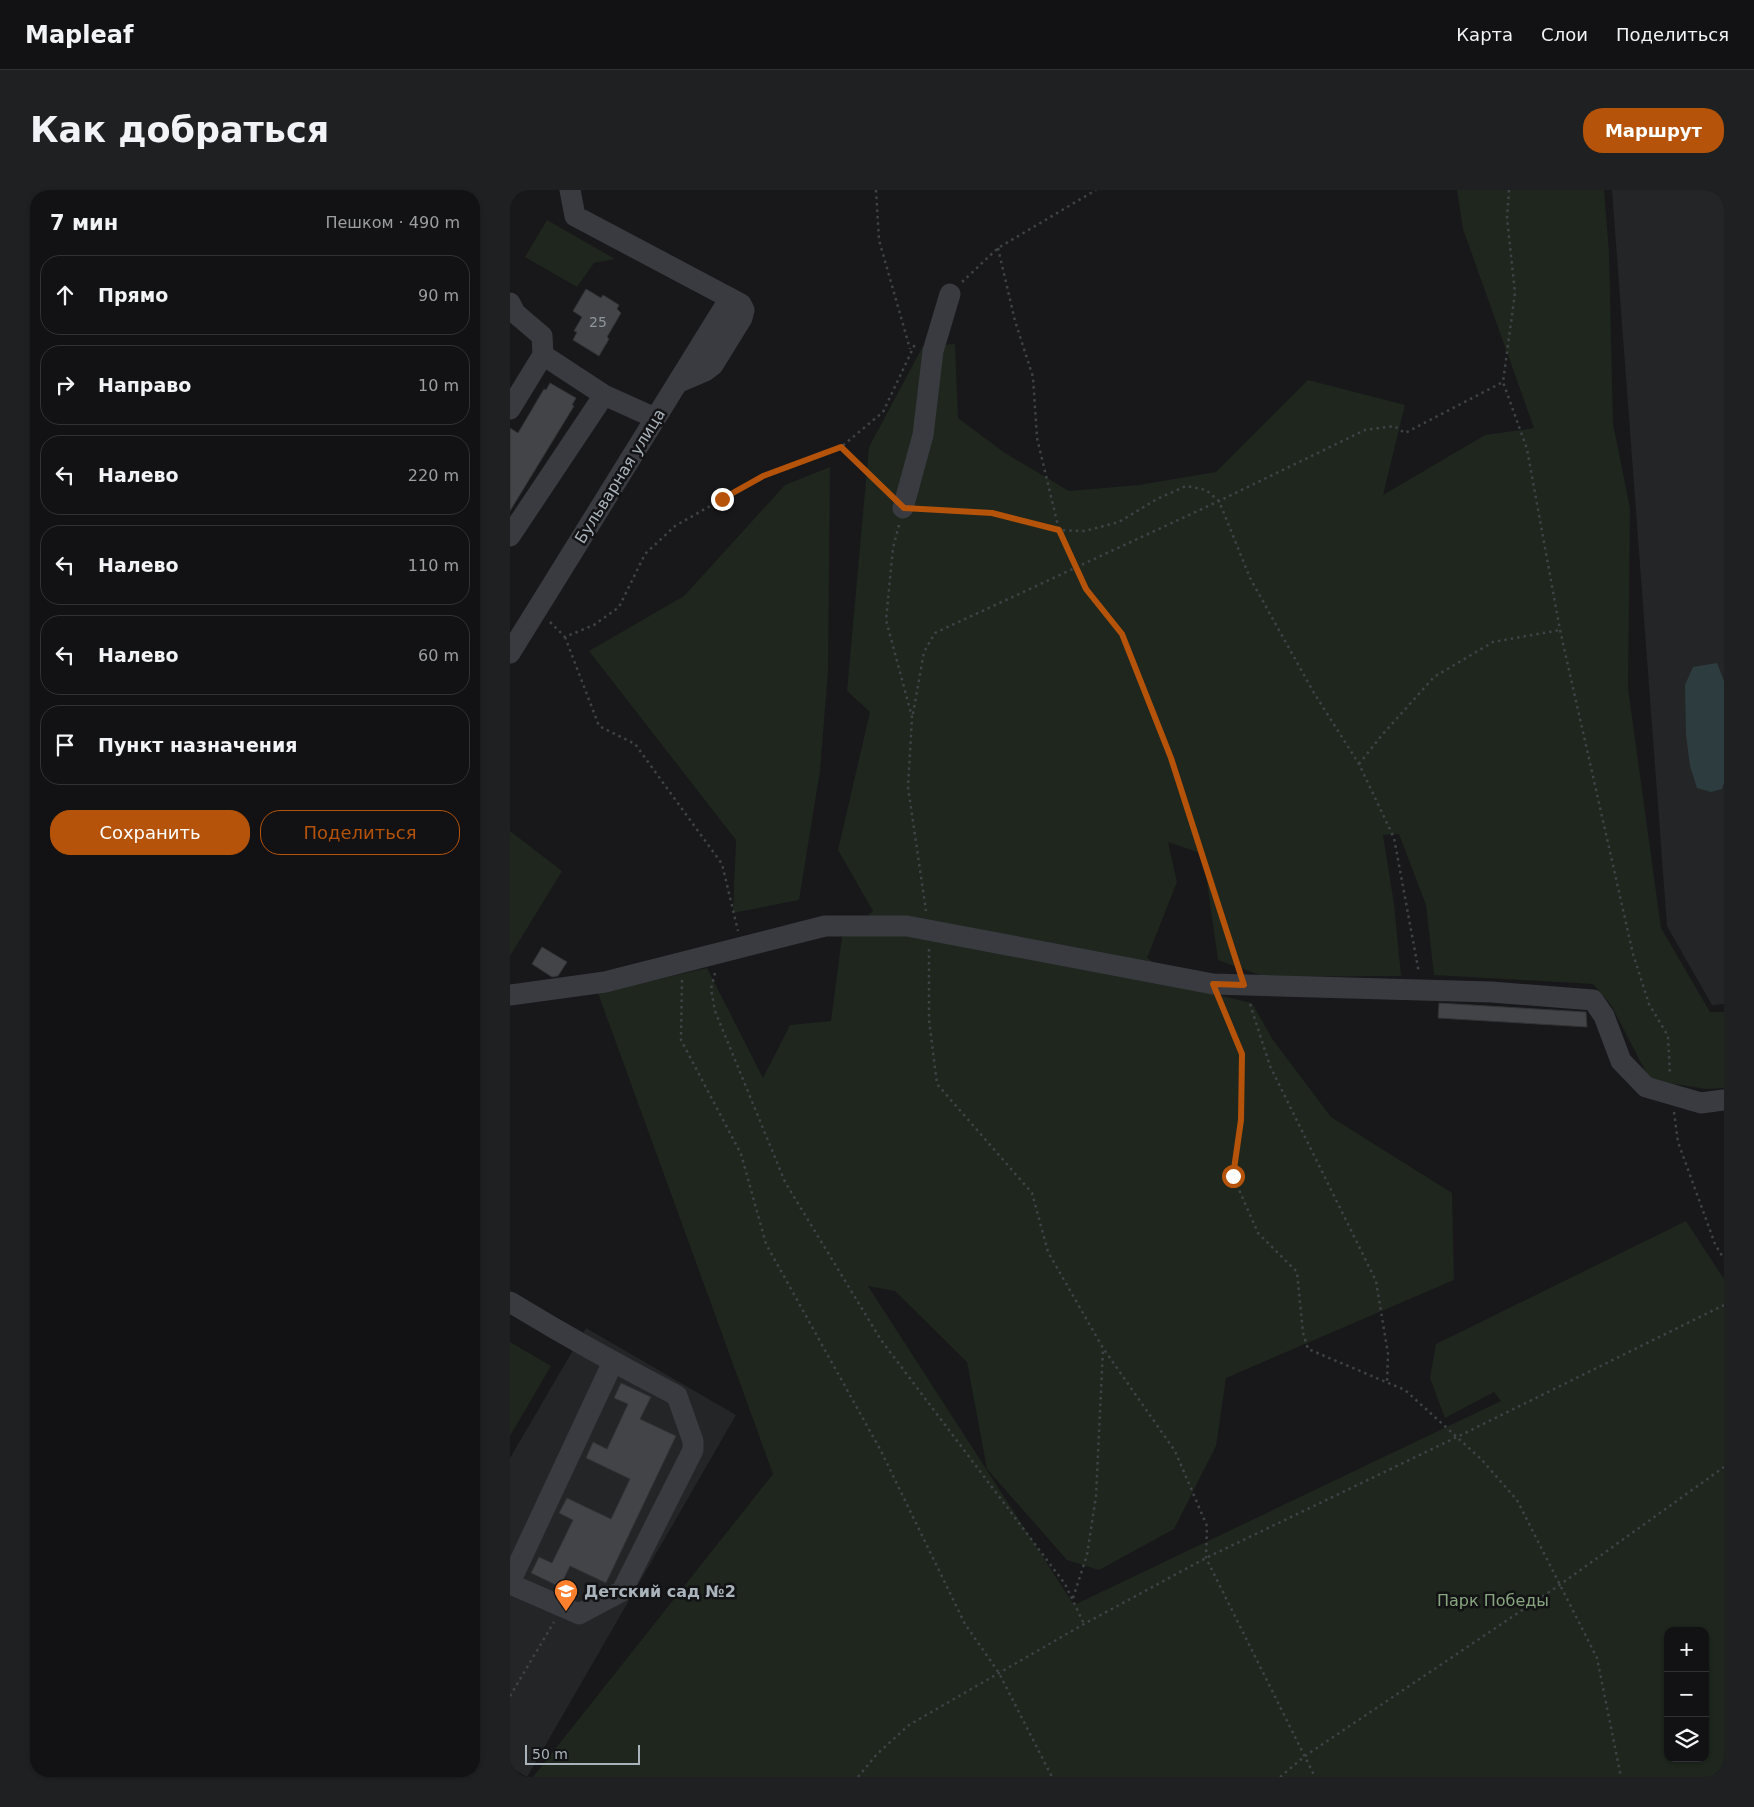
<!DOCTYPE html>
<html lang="ru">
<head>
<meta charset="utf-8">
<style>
	:root { --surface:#121214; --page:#1f2022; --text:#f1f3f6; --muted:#9c9ea0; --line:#313234; --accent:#b45309 }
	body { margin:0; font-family:"DejaVu Sans",sans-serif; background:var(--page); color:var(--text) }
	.controls { position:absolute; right:15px; bottom:15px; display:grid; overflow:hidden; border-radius:10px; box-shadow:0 1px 4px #0004 }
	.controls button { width:45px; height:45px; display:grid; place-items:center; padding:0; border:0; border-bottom:1px solid var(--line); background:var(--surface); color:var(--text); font:25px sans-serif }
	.scale { position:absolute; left:15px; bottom:12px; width:115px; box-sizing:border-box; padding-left:5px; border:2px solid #a9b3bb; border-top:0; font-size:14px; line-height:18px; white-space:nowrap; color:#a9b3bb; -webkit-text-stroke:4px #131315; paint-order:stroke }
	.stop { position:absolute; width:15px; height:15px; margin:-11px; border:4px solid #b45309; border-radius:50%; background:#fff }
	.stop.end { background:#b45309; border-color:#fff; box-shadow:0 1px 5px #0008 }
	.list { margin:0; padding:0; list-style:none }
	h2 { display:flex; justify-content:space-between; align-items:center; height:65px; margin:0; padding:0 20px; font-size:21px }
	h2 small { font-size:16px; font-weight:400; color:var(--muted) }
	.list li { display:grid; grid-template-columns:32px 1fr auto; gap:15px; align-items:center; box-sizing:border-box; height:80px; margin:0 10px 10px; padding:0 10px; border:1px solid var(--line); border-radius:20px }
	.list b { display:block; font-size:19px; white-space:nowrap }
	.list em { font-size:16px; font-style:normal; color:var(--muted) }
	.actions { display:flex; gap:10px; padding:15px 20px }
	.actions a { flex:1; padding:11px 0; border:1px solid var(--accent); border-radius:20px; text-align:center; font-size:18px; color:var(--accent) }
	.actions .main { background:var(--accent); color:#fff }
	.icon { flex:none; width:28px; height:28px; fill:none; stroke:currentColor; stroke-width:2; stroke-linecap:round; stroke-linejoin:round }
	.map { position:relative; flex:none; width:1214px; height:1587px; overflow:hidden; border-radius:20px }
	header { display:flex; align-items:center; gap:30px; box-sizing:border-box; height:70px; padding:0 25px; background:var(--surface); border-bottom:1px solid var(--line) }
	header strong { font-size:24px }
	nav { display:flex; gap:28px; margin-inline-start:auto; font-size:18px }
	.intro { display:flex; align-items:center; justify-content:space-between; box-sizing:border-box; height:120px; padding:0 30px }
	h1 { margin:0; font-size:35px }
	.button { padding:12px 22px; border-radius:20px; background:var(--accent); color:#fff; font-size:18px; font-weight:700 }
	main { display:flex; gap:30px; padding:0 30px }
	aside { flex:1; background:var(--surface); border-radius:20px; box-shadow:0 1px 4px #0004 }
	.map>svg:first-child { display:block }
	.built { fill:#242527 }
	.green { fill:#1e261d; fill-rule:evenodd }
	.water { fill:#2d3c3f }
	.building { fill:#424447; stroke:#323336 }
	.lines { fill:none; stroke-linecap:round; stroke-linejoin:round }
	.path { stroke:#3e4347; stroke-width:2.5; stroke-dasharray:2.5 4; stroke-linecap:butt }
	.minor { stroke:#393b40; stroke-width:21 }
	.route { stroke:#b45309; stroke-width:6 }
	.labels { text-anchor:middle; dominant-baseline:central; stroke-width:5; stroke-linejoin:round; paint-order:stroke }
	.number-label { font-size:14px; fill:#8f979e }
	.street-label { font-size:16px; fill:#a9b3bb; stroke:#131315 }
	.poi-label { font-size:16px; font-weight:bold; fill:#a9b3bb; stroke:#131315; text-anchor:start }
	.park-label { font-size:16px; fill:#87a77f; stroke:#131315 }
</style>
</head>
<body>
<header>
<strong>Mapleaf</strong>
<nav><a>Карта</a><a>Слои</a><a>Поделиться</a></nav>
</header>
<div class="intro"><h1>Как добраться</h1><a class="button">Маршрут</a></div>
<main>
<aside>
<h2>7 мин<small>Пешком · 490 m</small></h2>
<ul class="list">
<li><svg class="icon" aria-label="ahead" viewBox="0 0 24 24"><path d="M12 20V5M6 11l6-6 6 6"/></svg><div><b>Прямо</b></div><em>90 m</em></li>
<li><svg class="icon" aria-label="right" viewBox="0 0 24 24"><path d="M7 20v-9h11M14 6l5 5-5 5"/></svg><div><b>Направо</b></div><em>10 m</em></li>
<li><svg class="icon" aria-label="left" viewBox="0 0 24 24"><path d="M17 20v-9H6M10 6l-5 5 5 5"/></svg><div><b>Налево</b></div><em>220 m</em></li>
<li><svg class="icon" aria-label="left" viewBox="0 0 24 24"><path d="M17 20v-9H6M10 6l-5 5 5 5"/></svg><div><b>Налево</b></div><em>110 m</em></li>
<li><svg class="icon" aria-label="left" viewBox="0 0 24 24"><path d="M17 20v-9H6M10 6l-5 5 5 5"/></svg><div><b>Налево</b></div><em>60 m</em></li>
<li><svg class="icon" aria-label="arrive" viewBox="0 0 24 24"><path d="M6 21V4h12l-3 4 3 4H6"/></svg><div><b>Пункт назначения</b></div></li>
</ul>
<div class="actions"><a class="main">Сохранить</a><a>Поделиться</a></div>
</aside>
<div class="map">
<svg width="1214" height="1587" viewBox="0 0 1214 1587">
	<rect width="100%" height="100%" fill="#18181a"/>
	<path class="built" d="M1102,0H1214V814L1202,815L1157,736Z
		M76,1138L226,1225L17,1587L0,1577V1268Z"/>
	<path class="green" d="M947,0H1094L1099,62L1103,234L1120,318L1118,498L1151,738L1200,822H1214V898L1196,899L1140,890L1101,815L1083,794L924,785L916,715L889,644L873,645L884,714L891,786L755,787L708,770L693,664L658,652L667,692L637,768L690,801L742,813L763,850L821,927L942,1003L944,1090L716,1188L706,1256L664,1339L589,1380L557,1370L477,1279L457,1172L385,1101L358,1096L564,1415L991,1211L984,1202L935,1228L920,1188L926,1154L1176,1031L1214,1089V1583L1206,1587H23L263,1284L88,803L197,778L253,888L280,835L321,831L332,747L363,721L328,660L360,522L337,501L359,257L413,156L445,154L448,228L495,263L559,301L629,295L706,282L798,190L895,215L873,305L975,245L1024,238L953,39ZM1158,1441H1195V1568H1158Z
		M37,30L105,69L84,73L67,97L15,67Z
		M320,277L318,481L310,581L289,710L223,723L226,650L79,461L174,406L275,295Z
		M0,641L52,681L0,766Z
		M0,1152L41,1176L0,1246Z"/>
	<path class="water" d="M1207,473L1214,491V593L1212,599L1201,602L1187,598L1180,576L1176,545L1175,495L1183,477Z"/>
	<path class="building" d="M76,99L91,108L93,105L109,115L107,119L111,123L97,147L99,149L89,166L63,150L67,142L64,141L72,127L63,121Z
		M40,193L66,208L62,215L64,216L0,321V238L8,243L34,199L36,200Z
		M32,757L57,772L48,786L42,787L22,774Z
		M929,813L1076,822L1077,837L928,828Z
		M111,1193L141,1207L130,1229L166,1246L96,1393L60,1376L50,1397L21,1383L29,1367L42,1373L63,1330L49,1323L57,1308L101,1329L120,1289L76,1268L83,1252L97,1259L118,1214L104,1208Z"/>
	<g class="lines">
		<path class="path" d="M366,0L369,50L400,159
			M999,0L997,28L1005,103L993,192L1017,259L1050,440L1123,764L1139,814L1158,846L1160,885
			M488,58L505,131L523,187L527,248L549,340L576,399L612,444L661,568L729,777
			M452,92L488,58L586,0
			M331,257L379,304
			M412,319L482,323L549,340L575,341L609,332L647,309L676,296L696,300L709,311L740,388L804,503L849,574L884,648L909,783
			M389,335L383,358L376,430L402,527L398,597L416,721
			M40,432L55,447L84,435L109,417L135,364L165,336L253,286L331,257L373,222L406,152
			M55,447L89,536L125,554L212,674L228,741
			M403,524L414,462L425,443L709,311L855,240L884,236L895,243L993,192
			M849,574L872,545L924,487L983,452L1050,440
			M419,759V830L427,894L522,1003L538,1062L593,1158L665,1261L697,1336L696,1368L805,1587
			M205,783L201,799L205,821L275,992L371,1150L555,1394L574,1434
			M172,790L171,850L231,964L256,1054L371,1261L455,1434L489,1483L542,1587
			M710,812L732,864L731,930L723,986L748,1043L787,1082L793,1143L798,1159L895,1200L971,1269L1007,1310L1087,1468L1111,1587
			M740,814L760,876L866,1091L878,1164L877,1193
			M1164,922L1168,952L1205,1054L1214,1069
			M563,1408L577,1365L586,1306L593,1159
			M0,1506L44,1432
			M348,1587L367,1564L399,1535L574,1434L696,1368L947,1247L1214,1115
			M770,1587L795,1566L1051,1394L1214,1277"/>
		<path class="minor" d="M60,0L65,26L231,114L234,120L232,128L203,175L195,181L169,192
			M0,113L5,123L32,146L33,165L0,219
			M33,165L94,205L145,228
			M393,318L413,245L423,161L440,104
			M0,346L94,205
			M0,463L220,108
			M0,805L95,792L315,736H397L703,794L981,802L1083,810L1094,826L1111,871L1136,897L1191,913L1214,910
			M0,1112C54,1145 108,1175 164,1204L167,1206L183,1251V1260L112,1401L69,1424L5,1396L2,1388L103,1172"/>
	</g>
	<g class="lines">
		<path class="route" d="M212,309L253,286L331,257L394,318L482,323L549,340L576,399L612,444L661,568L734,795L703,794L732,864L731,930L723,986"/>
	</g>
	<defs>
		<g id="school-pin" transform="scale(1.25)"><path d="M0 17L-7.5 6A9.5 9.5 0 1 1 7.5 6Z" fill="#fe802c" stroke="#131315"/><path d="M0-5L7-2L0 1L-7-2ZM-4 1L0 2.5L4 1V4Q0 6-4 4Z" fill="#fff"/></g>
	</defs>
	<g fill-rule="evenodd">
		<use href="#school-pin" x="56" y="1401"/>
	</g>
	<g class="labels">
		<g class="number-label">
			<text x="88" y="132">25</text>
		</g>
		<g class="street-label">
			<text transform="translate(110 286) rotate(-58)">Бульварная улица</text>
		</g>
		<g class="poi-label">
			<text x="74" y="1401">Детский сад №2</text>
		</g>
		<g class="park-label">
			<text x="983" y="1410">Парк Победы</text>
		</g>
	</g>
</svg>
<div class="controls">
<button>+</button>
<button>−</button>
<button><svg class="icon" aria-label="layers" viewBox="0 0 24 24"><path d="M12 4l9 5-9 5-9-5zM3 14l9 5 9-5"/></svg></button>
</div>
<div class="scale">50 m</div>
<div class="stop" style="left:723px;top:986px"></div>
<div class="stop end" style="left:212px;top:309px"></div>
</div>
</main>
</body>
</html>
